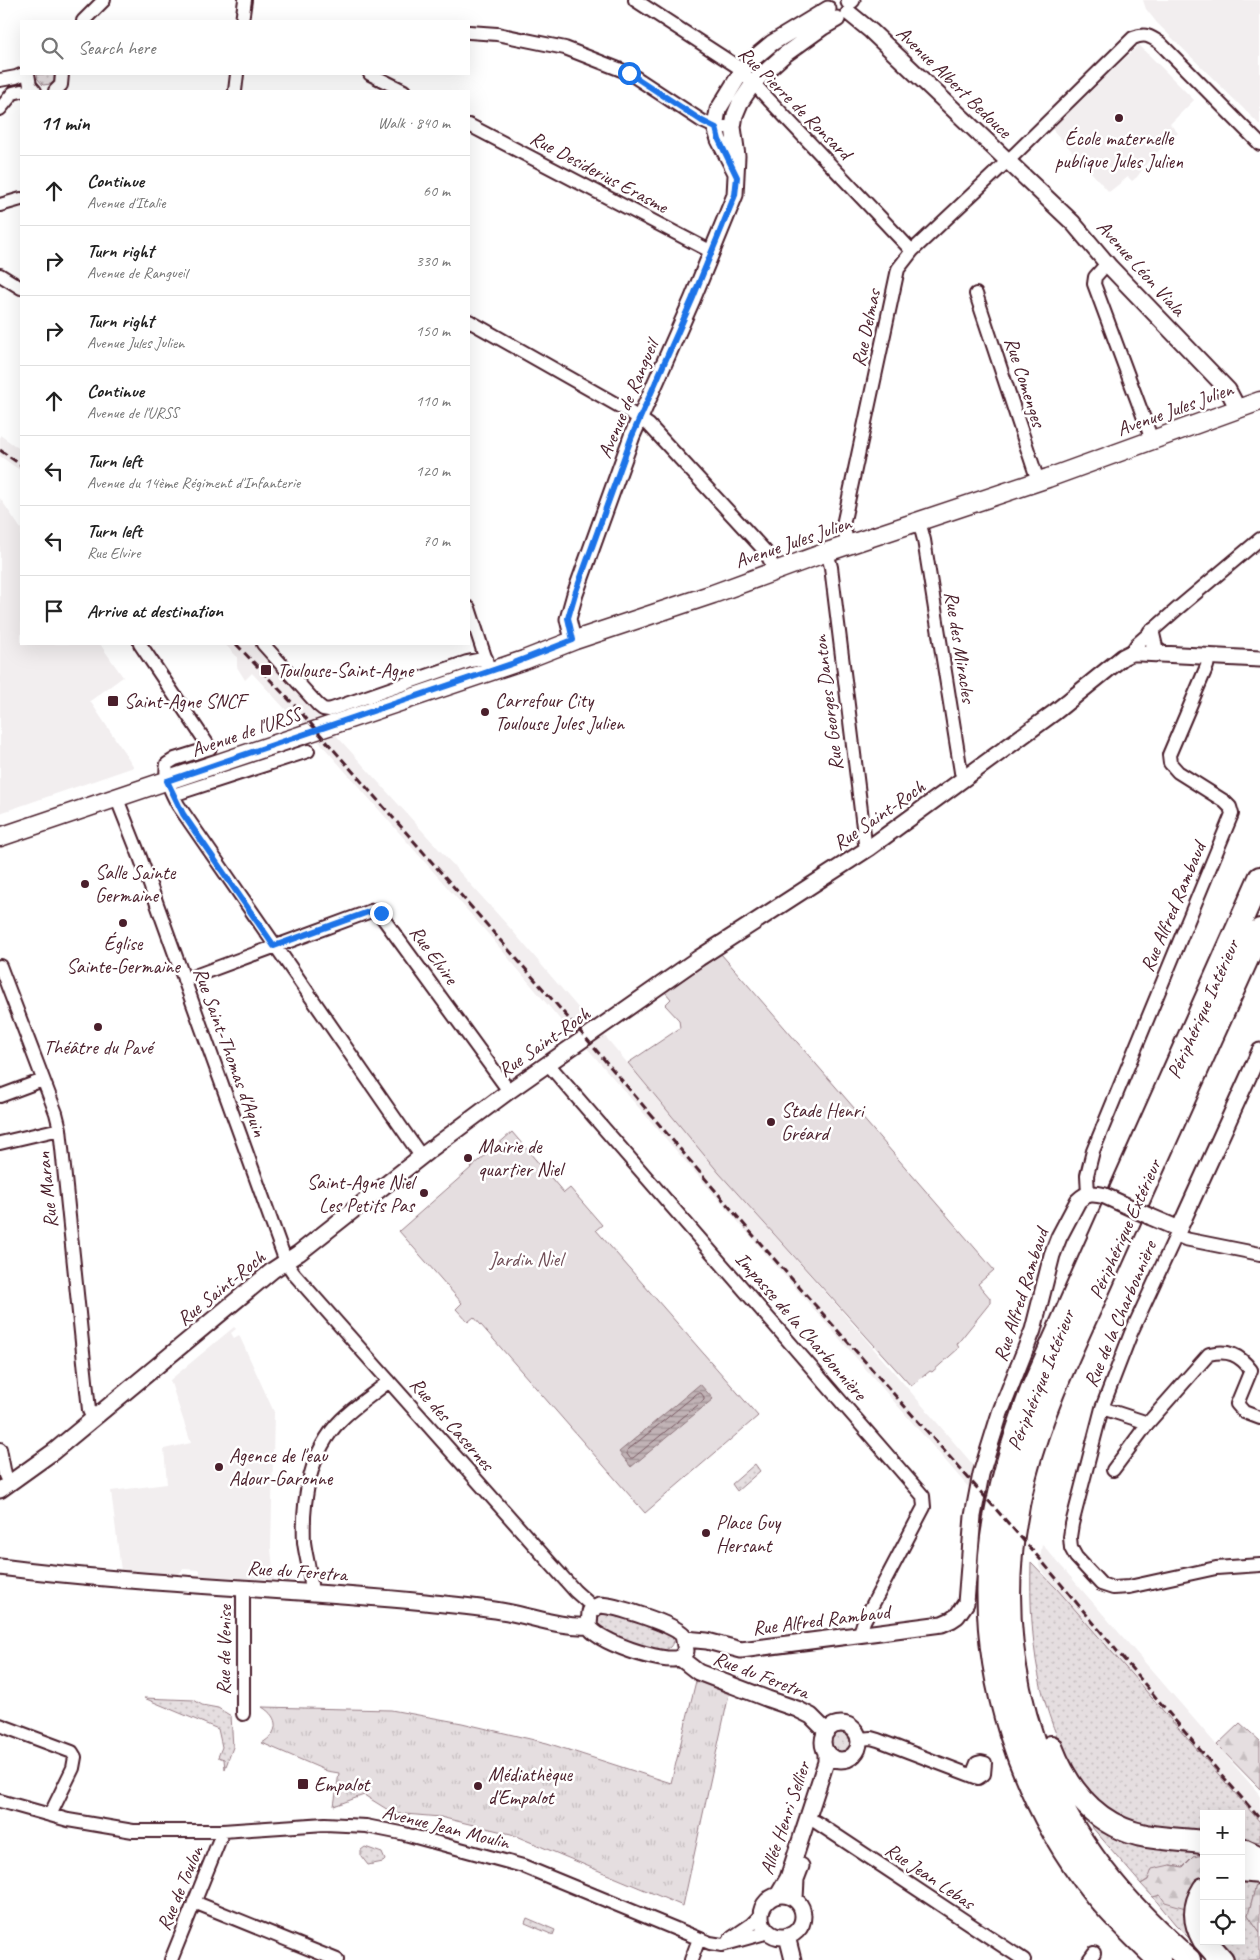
<!DOCTYPE html>
<html lang="en">
<head>
<meta charset="utf-8">
<style>
	:root { --surface:#fff; --page:#f6f6f6; --text:#222; --muted:#767676; --line:#e0e0e0 }
	body { margin:0; font-family:Caveat,sans-serif; background:var(--page); color:var(--text) }
	.controls { position:absolute; right:15px; bottom:15px; display:grid; overflow:hidden; border-radius:0px; box-shadow:0 5px 20px #0002 }
	.controls button { width:45px; height:45px; display:grid; place-items:center; padding:0; border:0; border-bottom:1px solid var(--line); background:var(--surface); color:var(--text); font:25px sans-serif }
	.stop { position:absolute; width:15px; height:15px; margin:-11px; border:4px solid #1a73e8; border-radius:50%; background:#fff }
	.stop.end { background:#1a73e8; border-color:#fff; box-shadow:0 1px 5px #0008 }
	.list { margin:0; padding:0; list-style:none }
	h2 { display:flex; justify-content:space-between; align-items:center; height:65px; margin:0; padding:0 20px; font-size:21px }
	h2 small { font-size:16px; font-weight:400; color:var(--muted) }
	.list li { display:grid; grid-template-columns:32px 1fr auto; gap:15px; align-items:center; box-sizing:border-box; height:70px; padding:0 20px; border-top:1px solid var(--line) }
	.list b { display:block; font-size:19px; white-space:nowrap }
	.list p { margin:0; font-size:16px; white-space:nowrap; color:var(--muted) }
	.list em { font-size:16px; font-style:normal; color:var(--muted) }
	.icon { flex:none; width:28px; height:28px; fill:none; stroke:currentColor; stroke-width:2; stroke-linecap:round; stroke-linejoin:round }
	.map { position:relative; flex:none; width:1260px; height:1960px; overflow:hidden }
	.search { position:absolute; background:var(--surface); box-shadow:0 5px 20px #0002; left:20px; top:20px; width:450px; height:55px; display:flex; align-items:center; gap:12px; box-sizing:border-box; padding:0 18px; border-radius:0px; color:var(--muted); font-size:19px }
	.panel { position:absolute; background:var(--surface); box-shadow:0 5px 20px #0002; left:20px; top:90px; width:450px; height:555px; border-radius:0px }
	.map>svg:first-child { display:block }
	.built { fill:#f2eeef }
	.grass { fill:url(#grass-dots); stroke:#987e86 }
	.forest { fill:url(#forest-firs); stroke:#987e86 }
	.park { fill:url(#park-tufts); stroke:#987e86 }
	.garden { fill:#e5dee0; stroke:#987e86 }
	.water { fill:url(#water-rules); stroke:#91787e }
	.lines { fill:none; stroke-linecap:round; stroke-linejoin:round }
	.shore { stroke:#7a5a63; stroke-width:1 }
	.minor-casing { stroke:#4a1f2b; stroke-width:16 }
	.tertiary-casing { stroke:#4a1f2b; stroke-width:19 }
	.secondary-casing { stroke:#4a1f2b; stroke-width:21 }
	.motorway-casing { stroke:#4a1f2b; stroke-width:26 }
	.minor { stroke:#fff; stroke-width:12 }
	.tertiary { stroke:#fff; stroke-width:15 }
	.secondary { stroke:#fff; stroke-width:18 }
	.motorway { stroke:#fff; stroke-width:22 }
	.rail { stroke:#4a1f2b; stroke-width:3; stroke-dasharray:8 4; stroke-linecap:butt }
	.tertiary-bridge-casing { stroke:#4a1f2b; stroke-width:19; stroke-linecap:butt }
	.tertiary-bridge { stroke:#fff; stroke-width:15 }
	.route { stroke:#1a73e8; stroke-width:6 }
	.poi-dot { fill:#4a1f2b; stroke:#fff; stroke-width:2 }
	.labels { text-anchor:middle; dominant-baseline:central; stroke-width:5; stroke-linejoin:round; paint-order:stroke }
	.street-label { font-size:20px; fill:#4a1f2b; stroke:#fff }
	.poi-label { font-size:20px; fill:#4a1f2b; stroke:#fff; text-anchor:start }
	.park-label { font-size:20px; fill:#714f58; stroke:#fff }
</style>
</head>
<body>
<div class="map">
<svg width="1260" height="1960" viewBox="0 0 1260 1960">
	<defs>
		<pattern id="grass-dots" width="8" height="8" patternUnits="userSpaceOnUse" patternTransform="scale(1.25)"><rect width="8" height="8" fill="#e5dee0"/><path d="M2 2h.1M6 6h.1" fill="none" stroke="#c6bec0" stroke-width="1.8" stroke-linecap="round"/></pattern>
		<pattern id="forest-firs" width="22" height="20" patternUnits="userSpaceOnUse" patternTransform="scale(1.25)"><rect width="22" height="20" fill="#e5dee0"/><path d="M5 1l3.5 6h-7zM16 11l3.5 6h-7z" fill="#c6bec0"/></pattern>
		<pattern id="park-tufts" width="24" height="20" patternUnits="userSpaceOnUse" patternTransform="scale(1.25)"><rect width="24" height="20" fill="#e5dee0"/><path d="M3 7l-1-3M5 7V3M7 7l1-3M15 17l-1-3M17 17v-4M19 17l1-3" fill="none" stroke="#c6bec0"/></pattern>
		<pattern id="water-rules" width="6" height="5" patternUnits="userSpaceOnUse" patternTransform="scale(1.25)"><rect width="6" height="5" fill="#c1b3b6"/><path d="M0 2.5h6" fill="none" stroke="#9f9194"/></pattern>
	</defs>
	<rect width="100%" height="100%" fill="#fff"/>
	<filter id="ink" filterUnits="userSpaceOnUse"><feTurbulence type="fractalNoise" baseFrequency=".02" numOctaves="2"/><feDisplacementMap in="SourceGraphic" scale="10" xChannelSelector="R" yChannelSelector="G"/><feConvolveMatrix kernelMatrix="1 2 1 2 8 2 1 2 1" color-interpolation-filters="sRGB"/></filter>
	<g filter="url(#ink)">
		<path class="built" d="M1143,0H1260V125L1157,23L1146,9Z
			M1139,45L1194,100L1170,124L1178,133L1150,159L1137,177L1132,181L1128,177L1109,192L1052,129Z
			M0,435L21,450V471L0,456Z
			M0,498L21,529V644H100L123,677L90,701L134,767L0,813Z
			M225,644H258L309,699L306,702L510,928L591,1023L586,1027L598,1039L604,1035L719,1173L838,1307L981,1474L976,1496L587,1048L588,1047L577,1033L573,1035L489,935L293,712L287,711L252,673L245,680L237,667V657Z
			M234,1327L236,1329L231,1333L234,1338L239,1335L274,1412L271,1548L274,1580L200,1576V1570L183,1569L178,1575L121,1571L111,1491L167,1484L164,1449L191,1443L170,1380Z
			M1042,1544L1260,1795V1822L1057,1589L1039,1566Z"/>
		<path class="grass" d="M38,74H54V81L51,84L43,85L37,78Z
			M755,1464L760,1471L737,1491L732,1484Z
			M1031,1562L1057,1589L1260,1822V1842L1241,1839V1814H1204V1835C1176,1831 1119,1826 1098,1807C1090,1800 1084,1787 1079,1778C1037,1713 1029,1638 1031,1562Z
			M604,1611L671,1633C677,1646 667,1651 657,1652L598,1630L595,1616Z
			M144,1698L194,1700L202,1705L218,1708L231,1716L233,1747L225,1769L224,1759L218,1757L222,1747L218,1729Z
			M830 1743a10 10 0 1 1 20 0a10 10 0 1 1-20 0Z
			M1093,1820L1204,1850V1855L1193,1857L1183,1867L1170,1865L1141,1884L1091,1826Z
			M365,1847L382,1853L385,1860L383,1862L368,1865L361,1856V1850Z
			M1241,1878L1260,1881L1256,1885L1248,1915L1260,1932V1960H1233L1217,1941H1241Z
			M1160,1895L1189,1909L1198,1947L1175,1924L1153,1897Z
			M527,1918L555,1930L553,1935L525,1923Z"/>
		<path class="forest" d="M1240,1723L1260,1741V1789L1217,1745Z
			M1204,1855V1879L1189,1909L1165,1902L1160,1895L1153,1897L1141,1884L1148,1880L1152,1869L1170,1865L1183,1867L1193,1857Z
			M1260,1881V1932L1248,1915L1256,1885Z"/>
		<path class="park" d="M696,1681L729,1694L683,1906L511,1834L440,1817L393,1813L364,1795L334,1806L339,1773L327,1771L262,1743C279,1733 280,1718 262,1707L391,1710L462,1723L547,1743L671,1783Z"/>
		<path class="garden" d="M721,954L994,1270L978,1284L990,1298V1303L957,1344L959,1348L932,1372L930,1371L911,1386L719,1173L628,1063L680,1028L679,1020L665,1005L671,999L665,992Z
			M512,1132L564,1193L570,1188L602,1225L596,1230L758,1416L645,1513L474,1317L468,1322L456,1309L462,1303L399,1231Z"/>
		<path class="water" d="M700,1384L713,1399L631,1467L619,1452Z"/>
		<g class="lines">
			<path class="shore" d="M698,1393H701L704,1397V1400L633,1458H630L627,1454V1451Z"/>
			<g class="minor-casing">
				<path id="minor" d="M635,0L738,67L912,251
					M83,21L104,0
					M242,21L245,0
					M469,32L497,34L565,48L629,73L702,121L715,127H733
					M28,74L30,85L35,91
					M370,74L404,91
					M0,80L16,77L23,74
					M55,91L61,85L62,74
					M235,91L237,74
					M0,109L13,93L21,91
					M469,125L712,252
					M0,205L21,199
					M1110,267L1103,268L1095,277L1094,284L1152,440
					M0,275L21,288
					M976,294L1038,481
					M469,321L628,411L649,425L765,551L775,570
					M919,521L924,540L961,772L964,779
					M848,545L843,525L898,269L912,251L1016,153L1133,38C1145,33 1150,36 1160,43L1260,144
					M827,552L831,567L865,843L869,848
					M469,608L488,666
					M140,644L210,748L175,759L167,764C164,780 171,791 178,805L421,1156
					M263,644L318,705L323,709L329,710L467,662L486,658
					M1131,653L1137,644L1177,609L1260,539
					M173,795L308,751
					M117,799L140,857L286,1262L294,1274L575,1591L594,1608
					M0,966L56,1113L60,1129L89,1410L93,1419
					M184,980L371,911L377,910L509,1091
					M548,1064L923,1496L924,1507L864,1621L859,1636
					M0,1096L43,1080
					M0,1143L60,1129
					M1088,1194L1087,1175L1093,1151L1232,814L1230,807L1224,801L1178,772L1170,763L1169,755L1207,666L1209,656
					M1179,1229L1131,1333L1102,1408L1072,1524L1070,1537L1071,1548L1076,1557L1101,1584L1113,1588L1129,1587L1216,1568L1260,1565
					M1176,1235L1185,1239L1260,1254
					M1102,1408L1148,1423L1209,1354C1228,1350 1239,1354 1251,1370L1237,1404L1244,1412L1260,1418
					M0,1449L5,1475L9,1484
					M1113,1470L1148,1423
					M311,1591C312,1575 306,1559 304,1542C302,1499 310,1451 341,1420C356,1405 374,1394 389,1381
					M243,1714V1587
					M0,1725L72,1752L75,1757L73,1768L50,1815
					M859,1739L871,1738L878,1740L978,1778L984,1774L985,1763L981,1762L977,1763L973,1773L969,1774
					M0,1801L68,1820L133,1831H223L325,1824L366,1826L401,1833L523,1866L710,1943L722,1945L769,1932
					M816,1822L1024,1960
					M194,1902L337,1960
					M730,1939L752,1924L761,1915
					M171,1960L223,1831
					M691,1960L699,1939
					M1089,1960L1094,1953"/>
			</g>
			<g class="tertiary-casing">
				<path id="tertiary" d="M849,2L852,0
					M849,13L871,31L1073,223L1110,267L1228,390L1238,409
					M735,171L719,140L715,127L718,110L742,71L754,58L772,43L828,9
					M1151,632L1155,649L1162,654
					M573,640L568,619L575,594L632,436L692,300L735,195L737,156L733,127L735,115L740,103L754,82L784,55L823,27L837,19
					M1151,1217L1179,1229L1260,1051
					M0,1490L53,1452L273,1270L299,1253L427,1152L509,1091L699,958L869,848L1055,712L1123,657L1131,653H1141L1260,659
					M0,1567C141,1585 283,1588 425,1602C452,1605 480,1607 507,1612C534,1617 562,1628 589,1626
					M599,1605C614,1605 673,1624 683,1635L686,1651L680,1658C663,1664 597,1642 589,1626L590,1612Z
					M685,1639L707,1641L741,1650L942,1624L951,1620L957,1616L966,1603L973,1516L981,1474L1000,1413L1033,1330L1052,1255L1059,1237L1078,1201C1087,1192 1094,1193 1105,1196
					M680,1658L698,1672L768,1699L797,1709L811,1716L826,1731
					M823 1742a18 18 0 1 1 36 0a18 18 0 1 1-36 0Z
					M778,1895L788,1878L826,1762V1754
					M761 1916a21 21 0 1 1 42 0a21 21 0 1 1-42 0Z
					M795,1899L796,1879L801,1866
					M787,1936L793,1960"/>
			</g>
			<g class="secondary-casing">
				<path id="secondary" d="M0,837L524,660L575,640L713,594L827,552L1048,478L1260,401"/>
			</g>
			<g class="motorway-casing">
				<path id="motorway" d="M1051,1747C1068,1791 1098,1827 1146,1836C1165,1839 1185,1840 1204,1842
					M1241,1849L1260,1858
					M1241,1870L1260,1872
					M1204,1889C1193,1906 1194,1923 1204,1940
					M1205,1941L1222,1960
					M1159,1960C1137,1939 1115,1918 1096,1895C1021,1800 980,1676 990,1555C995,1498 1012,1443 1032,1390L1260,878
					M1189,1960C1162,1936 1136,1911 1113,1883C1018,1768 987,1618 1025,1475C1044,1401 1080,1332 1110,1263C1159,1152 1210,1041 1260,930"/>
			</g>
			<use href="#minor" class="minor"/>
			<use href="#tertiary" class="tertiary"/>
			<use href="#secondary" class="secondary"/>
			<use href="#motorway" class="motorway"/>
			<path class="rail" d="M0,450L21,465
				M236,644L298,709L585,1037L753,1235L1040,1559L1194,1743L1260,1819"/>
			<g class="tertiary-bridge-casing">
				<path id="tertiary-bridge" d="M1105,1196L1151,1217"/>
			</g>
			<use href="#tertiary-bridge" class="tertiary-bridge"/>
		</g>
	</g>
	<g class="lines" filter="url(#ink)">
		<path class="route" d="M381,913L377,910L371,911L274,946L183,814L167,781L514,663L573,640L568,618L575,594L632,436L692,300L735,195L737,177L719,140L716,128L702,121L629,73"/>
	</g>
	<g class="poi-dot">
		<circle cx="1119" cy="118" r="5"/>
		<rect x="260" y="664" width="12" height="12" rx="2.5"/>
		<rect x="107" y="695" width="12" height="12" rx="2.5"/>
		<circle cx="485" cy="712" r="5"/>
		<circle cx="85" cy="884" r="5"/>
		<circle cx="123" cy="923" r="5"/>
		<circle cx="98" cy="1027" r="5"/>
		<circle cx="771" cy="1122" r="5"/>
		<circle cx="468" cy="1158" r="5"/>
		<circle cx="424" cy="1193" r="5"/>
		<circle cx="219" cy="1467" r="5"/>
		<circle cx="706" cy="1533" r="5"/>
		<rect x="297" y="1778" width="12" height="12" rx="2.5"/>
		<circle cx="478" cy="1786" r="5"/>
	</g>
	<g class="labels">
		<g class="street-label">
			<text transform="translate(954 82) rotate(44)">Avenue Albert Bedouce</text>
			<text transform="translate(795 103) rotate(45)">Rue Pierre de Ronsard</text>
			<text transform="translate(599 172) rotate(28)">Rue Desiderius Erasme</text>
			<text transform="translate(1141 268) rotate(48)">Avenue Léon Viala</text>
			<text transform="translate(866 328) rotate(-78)">Rue Delmas</text>
			<text transform="translate(1025 382) rotate(72)">Rue Comenges</text>
			<text transform="translate(628 399) rotate(-67)">Avenue de Rangueil</text>
			<text transform="translate(1175 409) rotate(-20)">Avenue Jules Julien</text>
			<text transform="translate(793 542) rotate(-19)">Avenue Jules Julien</text>
			<text transform="translate(960 647) rotate(81)">Rue des Miracles</text>
			<text transform="translate(828 703) rotate(-97)">Rue Georges Danton</text>
			<text transform="translate(246 732) rotate(-19)">Avenue de l'URSS</text>
			<text transform="translate(879 815) rotate(-35)">Rue Saint-Roch</text>
			<text transform="translate(1173 907) rotate(-67)">Rue Alfred Rambaud</text>
			<text transform="translate(434 955) rotate(54)">Rue Elvire</text>
			<text transform="translate(1203 1009) rotate(-66)">Périphérique Intérieur</text>
			<text transform="translate(544 1042) rotate(-35)">Rue Saint-Roch</text>
			<text transform="translate(230 1052) rotate(70)">Rue Saint-Thomas d'Aquin</text>
			<text transform="translate(47 1190) rotate(-96)">Rue Maran</text>
			<text transform="translate(1125 1229) rotate(-66)">Périphérique Extérieur</text>
			<text transform="translate(221 1288) rotate(-39)">Rue Saint-Roch</text>
			<text transform="translate(1021 1295) rotate(-72)">Rue Alfred Rambaud</text>
			<text transform="translate(1120 1314) rotate(-67)">Rue de la Charbonnière</text>
			<text transform="translate(801 1326) rotate(49)">Impasse de la Charbonnière</text>
			<text transform="translate(1041 1380) rotate(-68)">Périphérique Intérieur</text>
			<text transform="translate(452 1424) rotate(49)">Rue des Casernes</text>
			<text transform="translate(297 1571) rotate(4)">Rue du Feretra</text>
			<text transform="translate(821 1620) rotate(-7)">Rue Alfred Rambaud</text>
			<text transform="translate(224 1650) rotate(-89)">Rue de Venise</text>
			<text transform="translate(761 1675) rotate(21)">Rue du Feretra</text>
			<text transform="translate(785 1818) rotate(-71)">Allée Henri Sellier</text>
			<text transform="translate(446 1827) rotate(14)">Avenue Jean Moulin</text>
			<text transform="translate(930 1876) rotate(34)">Rue Jean Lebas</text>
			<text transform="translate(180 1888) rotate(-67)">Rue de Toulon</text>
		</g>
		<g class="poi-label">
			<text x="1119" y="138" text-anchor="middle">École maternelle<tspan x="1119" dy="23">publique Jules Julien</tspan></text>
			<text x="277" y="670">Toulouse-Saint-Agne</text>
			<text x="495" y="700">Carrefour City<tspan x="495" dy="23">Toulouse Jules Julien</tspan></text>
			<text x="124" y="701">Saint-Agne SNCF</text>
			<text x="95" y="872">Salle Sainte<tspan x="95" dy="23">Germaine</tspan></text>
			<text x="123" y="943" text-anchor="middle">Église<tspan x="123" dy="23">Sainte-Germaine</tspan></text>
			<text x="98" y="1047" text-anchor="middle">Théâtre du Pavé</text>
			<text x="781" y="1110">Stade Henri<tspan x="781" dy="23">Gréard</tspan></text>
			<text x="478" y="1146">Mairie de<tspan x="478" dy="23">quartier Niel</tspan></text>
			<text x="414" y="1182" text-anchor="end">Saint-Agne Niel<tspan x="414" dy="23">Les Petits Pas</tspan></text>
			<text x="229" y="1455">Agence de l'eau<tspan x="229" dy="23">Adour-Garonne</tspan></text>
			<text x="716" y="1522">Place Guy<tspan x="716" dy="23">Hersant</tspan></text>
			<text x="488" y="1774">Médiathèque<tspan x="488" dy="23">d'Empalot</tspan></text>
			<text x="314" y="1784">Empalot</text>
		</g>
		<g class="park-label">
			<text x="526" y="1259">Jardin Niel</text>
		</g>
	</g>
</svg>
<div class="controls">
<button>+</button>
<button>−</button>
<button><svg class="icon" aria-label="locate" viewBox="0 0 24 24"><circle cx="12" cy="12" r="6"/><path d="M12 2v4M12 18v4M2 12h4M18 12h4"/></svg></button>
</div>
<div class="stop" style="left:629px;top:73px"></div>
<div class="stop end" style="left:381px;top:913px"></div>
<div class="search"><svg class="icon" aria-label="search" viewBox="0 0 24 24"><circle cx="10" cy="10" r="6"/><path d="M15 15l6 6"/></svg>Search here</div>
<section class="panel">
<h2>11 min<small>Walk · 840 m</small></h2>
<ul class="list">
<li><svg class="icon" aria-label="ahead" viewBox="0 0 24 24"><path d="M12 20V5M6 11l6-6 6 6"/></svg><div><b>Continue</b><p>Avenue d'Italie</p></div><em>60 m</em></li>
<li><svg class="icon" aria-label="right" viewBox="0 0 24 24"><path d="M7 20v-9h11M14 6l5 5-5 5"/></svg><div><b>Turn right</b><p>Avenue de Rangueil</p></div><em>330 m</em></li>
<li><svg class="icon" aria-label="right" viewBox="0 0 24 24"><path d="M7 20v-9h11M14 6l5 5-5 5"/></svg><div><b>Turn right</b><p>Avenue Jules Julien</p></div><em>150 m</em></li>
<li><svg class="icon" aria-label="ahead" viewBox="0 0 24 24"><path d="M12 20V5M6 11l6-6 6 6"/></svg><div><b>Continue</b><p>Avenue de l'URSS</p></div><em>110 m</em></li>
<li><svg class="icon" aria-label="left" viewBox="0 0 24 24"><path d="M17 20v-9H6M10 6l-5 5 5 5"/></svg><div><b>Turn left</b><p>Avenue du 14ème Régiment d'Infanterie</p></div><em>120 m</em></li>
<li><svg class="icon" aria-label="left" viewBox="0 0 24 24"><path d="M17 20v-9H6M10 6l-5 5 5 5"/></svg><div><b>Turn left</b><p>Rue Elvire</p></div><em>70 m</em></li>
<li><svg class="icon" aria-label="arrive" viewBox="0 0 24 24"><path d="M6 21V4h12l-3 4 3 4H6"/></svg><div><b>Arrive at destination</b></div></li>
</ul>
</section>
</div>
</body>
</html>
